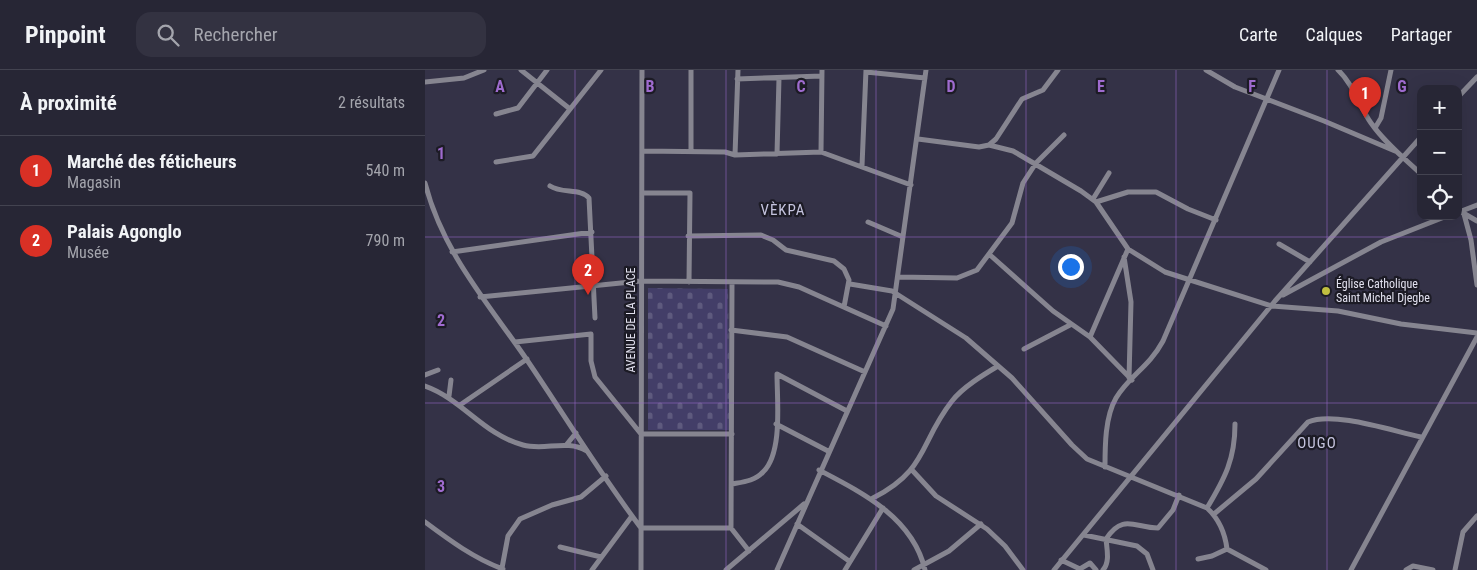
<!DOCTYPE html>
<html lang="fr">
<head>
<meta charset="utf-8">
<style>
	:root { --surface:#272635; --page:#333241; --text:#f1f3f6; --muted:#a4a5ad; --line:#434350; --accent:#d93025 }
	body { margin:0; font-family:"Roboto Condensed",sans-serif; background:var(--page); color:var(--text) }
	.controls { position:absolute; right:15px; top:15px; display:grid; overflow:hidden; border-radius:10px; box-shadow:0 5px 20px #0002 }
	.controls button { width:45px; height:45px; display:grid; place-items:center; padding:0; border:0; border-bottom:1px solid var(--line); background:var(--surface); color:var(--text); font:25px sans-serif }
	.you { position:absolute; left:645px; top:196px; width:18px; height:18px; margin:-12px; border:4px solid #fff; border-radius:50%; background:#1a73e8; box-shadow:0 0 0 8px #1a73e833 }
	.badge { display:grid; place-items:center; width:32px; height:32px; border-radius:50%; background:var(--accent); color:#fff; font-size:16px; font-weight:700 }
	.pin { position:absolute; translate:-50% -41px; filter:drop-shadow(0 1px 2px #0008) }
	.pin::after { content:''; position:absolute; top:26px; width:18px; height:15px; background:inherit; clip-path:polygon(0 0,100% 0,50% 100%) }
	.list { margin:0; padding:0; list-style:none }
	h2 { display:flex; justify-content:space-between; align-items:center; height:65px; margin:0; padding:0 20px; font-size:21px }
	h2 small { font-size:16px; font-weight:400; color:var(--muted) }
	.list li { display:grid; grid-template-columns:32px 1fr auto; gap:15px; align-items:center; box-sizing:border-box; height:70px; padding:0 20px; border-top:1px solid var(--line) }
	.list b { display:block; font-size:19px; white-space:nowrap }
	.list p { margin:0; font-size:16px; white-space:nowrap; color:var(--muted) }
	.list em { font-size:16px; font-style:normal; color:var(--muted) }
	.icon { flex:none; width:28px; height:28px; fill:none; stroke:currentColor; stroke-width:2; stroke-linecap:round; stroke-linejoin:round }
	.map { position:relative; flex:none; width:1052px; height:500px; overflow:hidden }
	header { display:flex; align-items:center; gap:30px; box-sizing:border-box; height:70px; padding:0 25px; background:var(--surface); border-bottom:1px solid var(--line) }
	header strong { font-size:24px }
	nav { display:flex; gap:28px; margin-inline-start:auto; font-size:18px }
	.search { width:350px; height:45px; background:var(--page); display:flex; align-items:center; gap:12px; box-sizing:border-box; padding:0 18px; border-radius:15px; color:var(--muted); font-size:19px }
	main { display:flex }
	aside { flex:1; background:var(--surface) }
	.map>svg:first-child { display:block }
	.cemetery { fill:url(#cemetery-stones) }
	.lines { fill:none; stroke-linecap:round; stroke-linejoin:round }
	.minor { stroke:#868590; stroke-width:5 }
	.grid { fill:none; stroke:#9f6bcf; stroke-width:1; stroke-opacity:0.55 }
	.poi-dot { fill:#c0be40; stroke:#1c1b25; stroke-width:2 }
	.labels { text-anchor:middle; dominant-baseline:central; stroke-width:4.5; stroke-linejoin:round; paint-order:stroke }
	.poi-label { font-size:12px; fill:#e1e0ee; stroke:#1c1b25; text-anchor:start }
	.street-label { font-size:12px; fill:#e1e0ee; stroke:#1c1b25 }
	.quarter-label { font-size:15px; letter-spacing:1px; fill:#c5c4df; stroke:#1c1b25 }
	.grid-label { font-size:16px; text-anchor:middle; font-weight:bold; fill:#9f6bcf; stroke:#1c1b25; stroke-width:4.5; stroke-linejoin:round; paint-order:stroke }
</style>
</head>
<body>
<header>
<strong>Pinpoint</strong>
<div class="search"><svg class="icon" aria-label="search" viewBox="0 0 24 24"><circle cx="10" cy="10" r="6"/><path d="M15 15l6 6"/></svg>Rechercher</div>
<nav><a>Carte</a><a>Calques</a><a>Partager</a></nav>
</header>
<main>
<aside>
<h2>À proximité<small>2 résultats</small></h2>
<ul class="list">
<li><span class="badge">1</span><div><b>Marché des féticheurs</b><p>Magasin</p></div><em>540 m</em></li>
<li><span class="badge">2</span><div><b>Palais Agonglo</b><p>Musée</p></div><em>790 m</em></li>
</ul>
</aside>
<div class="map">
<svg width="1052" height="500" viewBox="0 0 1052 500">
	<defs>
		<pattern id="cemetery-stones" width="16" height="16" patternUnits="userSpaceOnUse" patternTransform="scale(1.25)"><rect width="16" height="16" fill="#433e68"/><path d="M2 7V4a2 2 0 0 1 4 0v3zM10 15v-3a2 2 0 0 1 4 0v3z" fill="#5e5a7e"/></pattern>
	</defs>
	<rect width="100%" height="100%" fill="#343247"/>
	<path class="cemetery" d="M223,218L303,219L305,360H223Z"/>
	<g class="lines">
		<path class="minor" d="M96,0L145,39
			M781,0L810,17L899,51L970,81
			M913,0C929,15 934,36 946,53C960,73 979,88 996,104
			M441,2L500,8
			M312,9L397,6
			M0,12L39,8L59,0
			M1033,27L1052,7
			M71,44L93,38L122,0
			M950,58L956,48L966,0
			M493,69L554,77L564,75L588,81L656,121L671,132L703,179L740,202L847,236L913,241L976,254L1052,263
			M564,75L571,69L597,29L618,20L633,0
			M217,81L300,82L310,85L396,82L486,115
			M266,81V0
			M396,82L397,0
			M352,84L354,8
			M310,85L313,0
			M71,92L108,86L176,0
			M437,96L441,0
			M0,113C18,183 63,233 102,290C140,346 175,404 216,458H306
			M125,116C137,124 156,118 164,128L170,248
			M218,123H265L264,212
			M668,129L684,103
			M671,132L703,122H731L763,139L791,150
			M1033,140L1052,151
			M1034,142L1052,135
			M1039,144L1046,170L1052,215
			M443,152L478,167
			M263,166L336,165L348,170L361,180L409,191L419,199L424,210L419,237
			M854,174L885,192
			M27,182L167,162
			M565,185L628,241L665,267L707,310
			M699,187L706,232L704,308
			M473,207L532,208L552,200L587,153L598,113L611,93L639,65
			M307,212L306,458L324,481
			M425,214L467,221L541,268L587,308L647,375L662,389L782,438C794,449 800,463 802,479L787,486L773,489
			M858,225L956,172L1022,146
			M55,227L216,211L353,212L374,217L461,256
			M306,260L362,267L440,302
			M665,267L703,179
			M90,272L166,264V291L170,307L216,364H307
			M599,279L645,255
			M0,305L13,300
			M0,316C37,329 59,365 98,375C120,381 141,369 162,381
			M24,326L26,310
			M35,335L102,289
			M351,354L403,381
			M142,374L151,363
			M680,397C680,376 680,347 691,328C704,306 724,297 738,271L854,0
			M394,400C438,423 488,448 500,500
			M487,400L511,426L562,459L580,476L598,500
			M307,414C318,412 330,411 338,402C358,383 352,330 352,304L422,341
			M448,428C503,400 494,373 527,331C538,317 558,305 573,296
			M782,438C800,408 810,389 810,354
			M789,444L831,409L883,352C909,341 967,361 996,367
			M0,452C24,470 50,489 78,499
			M372,454L424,491
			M659,465L712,476L722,484L728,500
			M135,477L176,487
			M802,479L841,500
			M636,490L655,499L665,493L671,500
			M77,498L83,466L95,449L127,435L156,427L181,406
			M167,500L207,446
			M216,500L217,0
			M301,500L379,434
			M352,500L468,239L501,0
			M420,500L458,438
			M489,500L524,481L556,454
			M629,500L850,231L996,67
			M678,500C685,492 682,480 681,469C698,443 710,458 733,458L748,440L754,425
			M926,500L1052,267
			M981,500L988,496L1008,500
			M1030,500L1038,462L1052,446"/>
	</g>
	<path class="grid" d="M150,0V500M301,0V500M451,0V500M601,0V500M751,0V500M902,0V500M0,167H1052M0,333H1052"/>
	<circle class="poi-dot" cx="901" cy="221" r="5"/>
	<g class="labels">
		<g class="poi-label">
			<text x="911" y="214">Église Catholique<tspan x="911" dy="14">Saint Michel Djegbe</tspan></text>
		</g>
		<g class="street-label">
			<text transform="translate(206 250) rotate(-90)">AVENUE DE LA PLACE</text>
		</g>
		<g class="quarter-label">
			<text x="358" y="140">VÈKPA</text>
			<text x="892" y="373">OUGO</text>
		</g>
	</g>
	<g class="grid-label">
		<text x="75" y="22">A</text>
		<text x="225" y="22">B</text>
		<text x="376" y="22">C</text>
		<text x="526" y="22">D</text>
		<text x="676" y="22">E</text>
		<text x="827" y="22">F</text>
		<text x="977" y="22">G</text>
		<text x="16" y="89">1</text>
		<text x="16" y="256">2</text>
		<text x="16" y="422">3</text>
	</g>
</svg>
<div class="controls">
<button>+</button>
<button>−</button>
<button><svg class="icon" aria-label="locate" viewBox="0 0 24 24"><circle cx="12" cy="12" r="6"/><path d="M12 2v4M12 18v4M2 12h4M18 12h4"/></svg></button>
</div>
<div class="you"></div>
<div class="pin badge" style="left:940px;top:48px">1</div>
<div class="pin badge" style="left:163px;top:225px">2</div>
</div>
</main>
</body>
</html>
